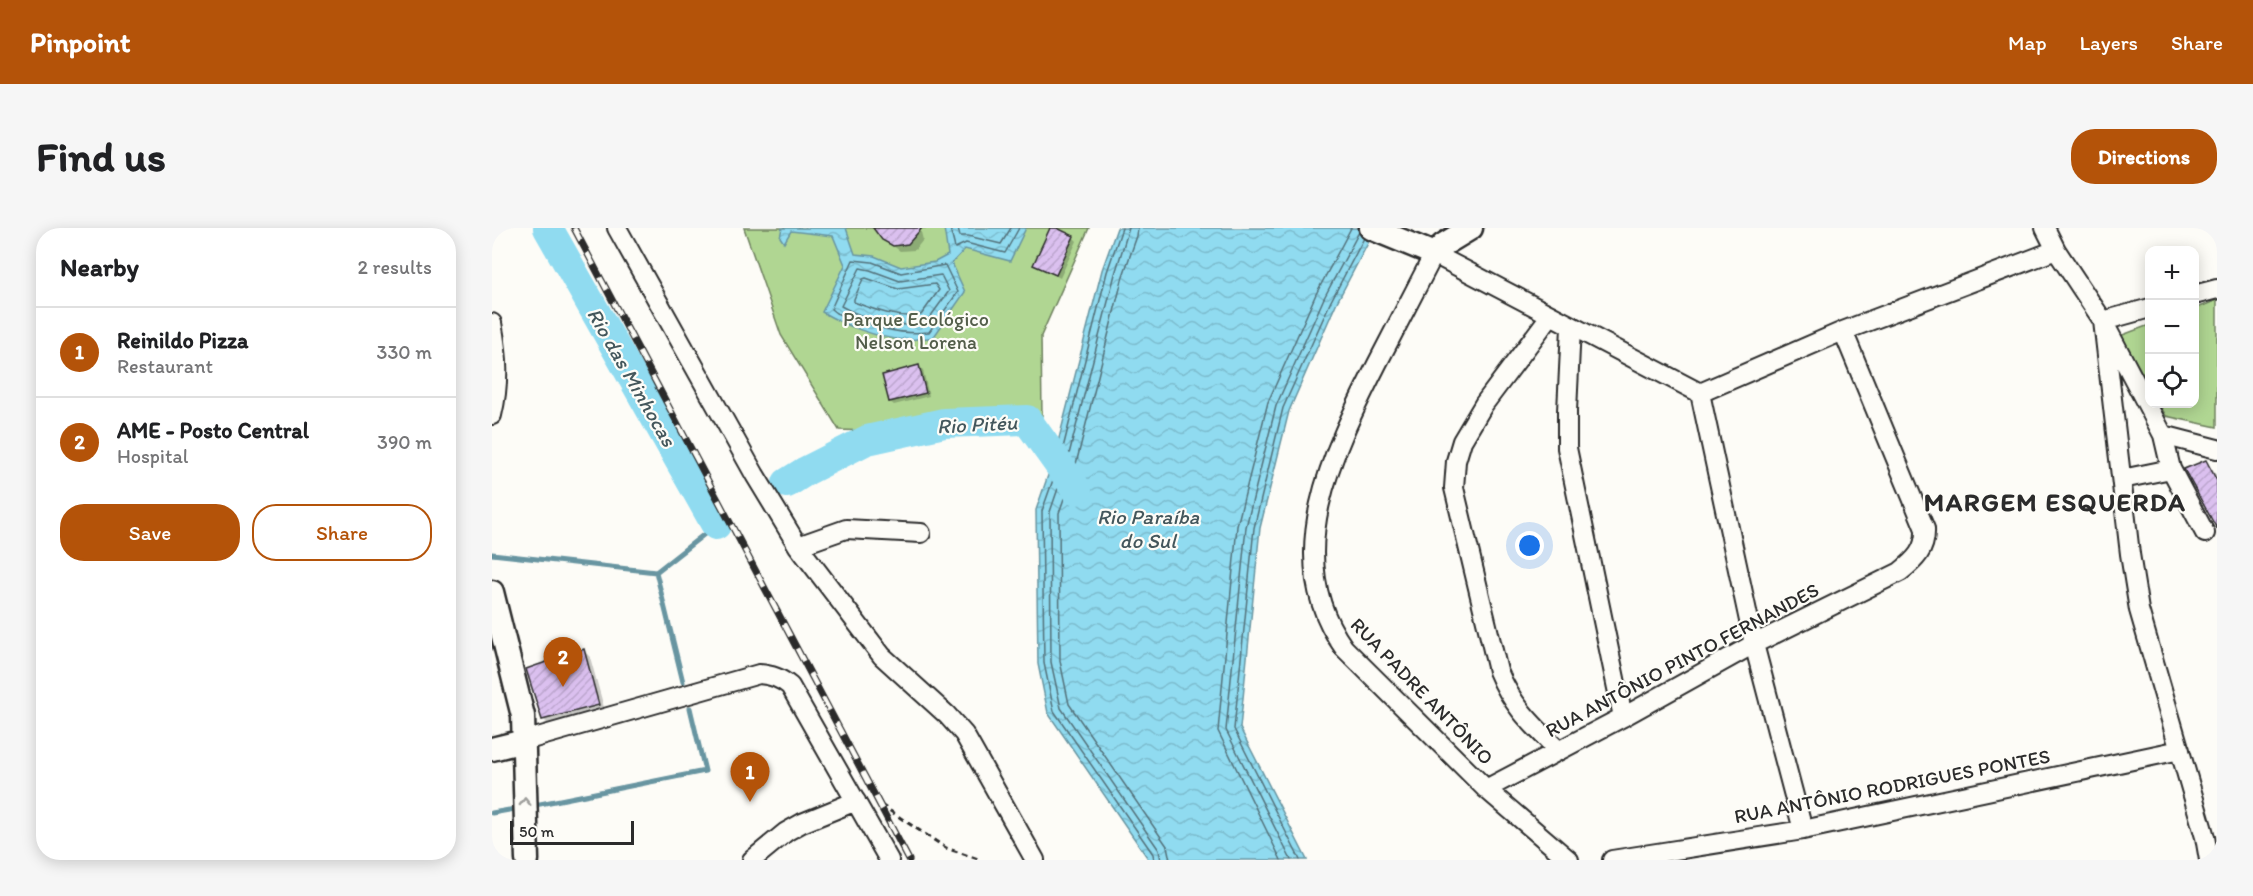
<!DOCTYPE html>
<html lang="en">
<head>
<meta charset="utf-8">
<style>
	:root { --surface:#fff; --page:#f6f6f6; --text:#202124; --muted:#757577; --line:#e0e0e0; --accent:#b45309 }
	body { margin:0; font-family:Itim,sans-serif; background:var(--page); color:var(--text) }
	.controls { position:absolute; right:18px; top:18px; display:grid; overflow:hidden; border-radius:12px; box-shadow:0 3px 15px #0003 }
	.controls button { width:54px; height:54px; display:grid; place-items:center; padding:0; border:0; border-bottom:2px solid var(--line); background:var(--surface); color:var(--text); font:30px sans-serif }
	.scale { position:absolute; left:18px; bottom:15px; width:124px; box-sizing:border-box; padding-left:6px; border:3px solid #2b2b2b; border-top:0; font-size:16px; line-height:21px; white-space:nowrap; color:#2b2b2b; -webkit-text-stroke:4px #fdfcf7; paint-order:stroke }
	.you { position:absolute; left:1038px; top:318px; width:21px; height:21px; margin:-15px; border:4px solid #fff; border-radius:50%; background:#1a73e8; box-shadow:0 0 0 9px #1a73e833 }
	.badge { display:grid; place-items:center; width:39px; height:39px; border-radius:50%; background:var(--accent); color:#fff; font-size:20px; font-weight:700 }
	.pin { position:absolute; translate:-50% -50px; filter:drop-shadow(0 2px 3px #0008) }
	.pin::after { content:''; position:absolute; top:32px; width:21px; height:18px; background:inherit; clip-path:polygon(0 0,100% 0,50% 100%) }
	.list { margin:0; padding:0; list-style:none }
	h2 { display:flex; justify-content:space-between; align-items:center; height:78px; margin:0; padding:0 24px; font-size:26px }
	h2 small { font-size:20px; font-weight:400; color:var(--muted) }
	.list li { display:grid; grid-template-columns:39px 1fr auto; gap:18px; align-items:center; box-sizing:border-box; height:90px; padding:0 24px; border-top:2px solid var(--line) }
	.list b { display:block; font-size:22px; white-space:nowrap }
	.list p { margin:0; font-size:20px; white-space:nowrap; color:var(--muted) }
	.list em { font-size:20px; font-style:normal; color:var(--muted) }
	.actions { display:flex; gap:12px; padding:18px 24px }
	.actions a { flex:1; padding:14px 0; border:2px solid var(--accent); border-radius:24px; text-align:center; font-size:21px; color:var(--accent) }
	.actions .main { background:var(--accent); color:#fff }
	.icon { flex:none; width:33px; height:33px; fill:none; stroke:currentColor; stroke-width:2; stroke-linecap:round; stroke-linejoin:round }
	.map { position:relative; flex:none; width:1725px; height:632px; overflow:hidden; border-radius:24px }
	header { display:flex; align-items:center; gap:36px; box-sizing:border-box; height:84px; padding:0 30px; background:var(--accent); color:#fff }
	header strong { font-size:28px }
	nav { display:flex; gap:33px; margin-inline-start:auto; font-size:21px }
	.intro { display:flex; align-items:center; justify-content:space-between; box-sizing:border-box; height:144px; padding:0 36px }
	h1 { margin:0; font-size:42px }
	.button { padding:15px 27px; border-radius:24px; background:var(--accent); color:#fff; font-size:21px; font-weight:700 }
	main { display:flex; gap:36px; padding:0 36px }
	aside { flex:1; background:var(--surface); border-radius:24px; box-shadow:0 3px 15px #0003 }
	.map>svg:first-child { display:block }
	.park { fill:#b0d692; stroke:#6e805e; stroke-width:1.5 }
	.water { fill:url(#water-waves); stroke:#6895a1; stroke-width:1.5 }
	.shadow { fill:#0003 }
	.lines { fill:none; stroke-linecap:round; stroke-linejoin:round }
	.shore { stroke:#53717a; stroke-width:1.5 }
	.stream { stroke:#6895a1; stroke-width:5 }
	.river { stroke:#90dbf0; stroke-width:30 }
	.building { fill:url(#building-hatch); stroke:#2b2b2b; stroke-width:1.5 }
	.minor-casing { stroke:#2b2b2b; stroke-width:22 }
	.major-casing { stroke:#2b2b2b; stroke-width:27 }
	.path { stroke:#2b2b2b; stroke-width:3; stroke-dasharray:6 4.5; stroke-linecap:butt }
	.minor { stroke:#fdfcf7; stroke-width:18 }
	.major { stroke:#fdfcf7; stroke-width:22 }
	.rail-casing { stroke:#2b2b2b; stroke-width:7 }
	.rail { stroke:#fdfcf7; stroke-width:4.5; stroke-dasharray:14; stroke-linecap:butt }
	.oneway { stroke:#9e9e9b }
	.labels { text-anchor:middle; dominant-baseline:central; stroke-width:4.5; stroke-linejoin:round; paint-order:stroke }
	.park-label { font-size:20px; fill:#535e4a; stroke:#fdfcf7 }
	.street-label { font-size:20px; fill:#2b2b2b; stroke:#fdfcf7 }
	.water-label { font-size:21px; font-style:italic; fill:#44575c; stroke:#fdfcf7 }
	.district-label { font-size:26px; font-weight:bold; letter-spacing:1.5px; fill:#2b2b2b; stroke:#fdfcf7 }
</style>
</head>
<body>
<header>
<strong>Pinpoint</strong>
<nav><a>Map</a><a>Layers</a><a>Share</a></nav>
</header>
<div class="intro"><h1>Find us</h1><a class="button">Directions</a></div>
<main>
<aside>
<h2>Nearby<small>2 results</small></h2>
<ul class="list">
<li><span class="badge">1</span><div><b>Reinildo Pizza</b><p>Restaurant</p></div><em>330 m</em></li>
<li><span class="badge">2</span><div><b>AME - Posto Central</b><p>Hospital</p></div><em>390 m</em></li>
</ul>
<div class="actions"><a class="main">Save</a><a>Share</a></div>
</aside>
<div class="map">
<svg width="1725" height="632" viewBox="0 0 1725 632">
	<defs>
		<pattern id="water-waves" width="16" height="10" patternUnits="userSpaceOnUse" patternTransform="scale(1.5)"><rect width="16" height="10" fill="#90dbf0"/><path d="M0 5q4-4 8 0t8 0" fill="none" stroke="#7cbcce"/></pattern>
		<pattern id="building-hatch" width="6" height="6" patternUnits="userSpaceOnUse" patternTransform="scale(1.5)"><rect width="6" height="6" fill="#dbc0ef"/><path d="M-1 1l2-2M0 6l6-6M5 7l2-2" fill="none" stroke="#bca5cd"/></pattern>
	</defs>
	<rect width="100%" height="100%" fill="#fdfcf7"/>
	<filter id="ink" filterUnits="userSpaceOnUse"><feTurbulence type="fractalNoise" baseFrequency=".0167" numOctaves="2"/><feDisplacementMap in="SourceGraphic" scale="12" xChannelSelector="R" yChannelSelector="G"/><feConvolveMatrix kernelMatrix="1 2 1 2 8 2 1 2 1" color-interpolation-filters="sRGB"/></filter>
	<g filter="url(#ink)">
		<path class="park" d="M252,0H597L549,108L550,188L484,194L437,205L347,202L289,107Z
			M1725,72V199L1674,188L1667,176H1702L1703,81Z
			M1657,97V159L1628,108Z"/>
		<path class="water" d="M290,0H354L363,26L382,28L409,39L443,34L456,27L452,0H534L518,33L473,21L460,35L473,64L441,110C431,110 421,112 412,112C385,110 352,97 330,84L353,37L341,8L299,3L292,15L288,9Z
			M625,0H884L844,76L797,183L768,300L748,500L815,632H657L556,485L546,436L544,282L562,230L610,42Z"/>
		<path class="shadow" d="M385,0H428L431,12L423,22L408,23L392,11Z
			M559,0L581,9L585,13L568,50L543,36Z
			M427,138L431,142L437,168L402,177L398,174Z
			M1714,233L1725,248V298Z
			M92,423L98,429L113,483L57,497L51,491Z"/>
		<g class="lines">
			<path class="shore" d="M458,0L463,20L474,15L513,25L527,0
				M466,0L468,8H476L509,16L519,0
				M630,0L615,44L568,232L550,283L552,435L562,483L661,626L662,632
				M637,0L623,46L575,234L558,284L559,434L569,480L667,622L669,632
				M646,0L645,8L631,48L584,236L567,285L568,433L577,476L675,618L678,632
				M361,32L380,34L409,45L453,37L466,64L437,104C403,108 375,96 344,85L339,81Z
				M368,40L378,42L408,53L449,47L457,63L433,96C406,100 373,92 349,78Z
				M374,50L406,61L443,56L447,62L429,87C406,91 383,82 362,74V71L371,51Z
				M789,632L726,503L745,298L776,174L824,66L859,0
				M799,632L734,502L754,299L784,178L832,70L867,4
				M808,632L742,501L762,300L791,180L839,73L872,10"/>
			<path class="stream" d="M0,326L164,344L224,297
				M164,344L191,454
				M43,577L213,543L198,480
				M0,585L23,581"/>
			<path class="river" d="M56,0L224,297
				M295,255L314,243L375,212L452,195L535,192L585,262"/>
		</g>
		<path class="building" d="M381,0H430L416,16L401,18L390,12Z
			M558,0H565L582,8L564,47L541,37Z
			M427,137L434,165L397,174L390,147Z
			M1714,232L1725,253V301L1692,241Z
			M92,421L107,477L50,492L34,441Z"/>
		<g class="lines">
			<g class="minor-casing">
				<path id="minor" d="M125,0L263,247L306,318L390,428L455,487L472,506L543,632
					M1553,0L1564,22L1611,93L1671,207L1679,241L1630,251
					M1702,67L1725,61
					M1658,80L1611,93L1638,326L1647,382L1713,609L1717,632
					M1058,88L992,176L970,213L964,233L962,260L1006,443C1021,479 1039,495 1066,522
					M0,95C6,126 8,155 0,187
					M1079,99L1075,183V220L1131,489
					M1208,165L1262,416L1311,602
					M1208,165L1351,103L1564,22
					M1671,207L1725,221
					M1679,241L1713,305
					M306,318L354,301L429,305
					M32,513L267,446C280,447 288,450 298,458L397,632
					M994,561L1131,489L1262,416L1408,344C1423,332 1434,322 1433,301L1351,103
					M260,632L294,604L310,595L364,573
					M1077,632L994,561L852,420C787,330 841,223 885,136C904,100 923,63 942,26L1208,165
					M1120,632L1311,602L1688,522"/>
			</g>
			<g class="major-casing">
				<path id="major" d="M879,0L942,26L951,17L979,0
					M0,364L31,488L35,632
					M0,521L32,513"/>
			</g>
			<path class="path" d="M389,577L454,620L489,632"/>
			<use href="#minor" class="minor"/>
			<use href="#major" class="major"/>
			<g class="rail-casing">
				<path id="rail" d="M82,0L417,632"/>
			</g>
			<use href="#rail" class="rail"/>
		</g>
		<defs><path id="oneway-chevron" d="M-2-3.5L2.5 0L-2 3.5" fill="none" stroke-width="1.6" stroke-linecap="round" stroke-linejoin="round" transform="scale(1.5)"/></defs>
		<use class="oneway" href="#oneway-chevron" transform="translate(33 574) rotate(-91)"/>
	</g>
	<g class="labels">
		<g class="park-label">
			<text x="424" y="91">Parque Ecológico<tspan x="424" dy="23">Nelson Lorena</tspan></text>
		</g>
		<g class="street-label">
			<text transform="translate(1190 432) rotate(-28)">RUA ANTÔNIO PINTO FERNANDES</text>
			<text transform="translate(930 463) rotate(46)">RUA PADRE ANTÔNIO</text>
			<text transform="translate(1400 558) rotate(-11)">RUA ANTÔNIO RODRIGUES PONTES</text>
		</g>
		<g class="water-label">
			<text transform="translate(140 149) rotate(60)">Rio das Minhocas</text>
			<text transform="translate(485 196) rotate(-3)">Rio Pitéu</text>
			<text x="656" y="288">Rio Paraíba<tspan x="656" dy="24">do Sul</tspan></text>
		</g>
		<g class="district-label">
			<text x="1563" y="274">MARGEM ESQUERDA</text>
		</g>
	</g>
</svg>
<div class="controls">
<button>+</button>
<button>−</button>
<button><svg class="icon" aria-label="locate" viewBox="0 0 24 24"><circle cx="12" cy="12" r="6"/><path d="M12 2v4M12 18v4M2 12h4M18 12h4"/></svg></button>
</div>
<div class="scale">50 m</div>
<div class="you"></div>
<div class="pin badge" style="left:258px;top:574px">1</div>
<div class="pin badge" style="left:71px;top:459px">2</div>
</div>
</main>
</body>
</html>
